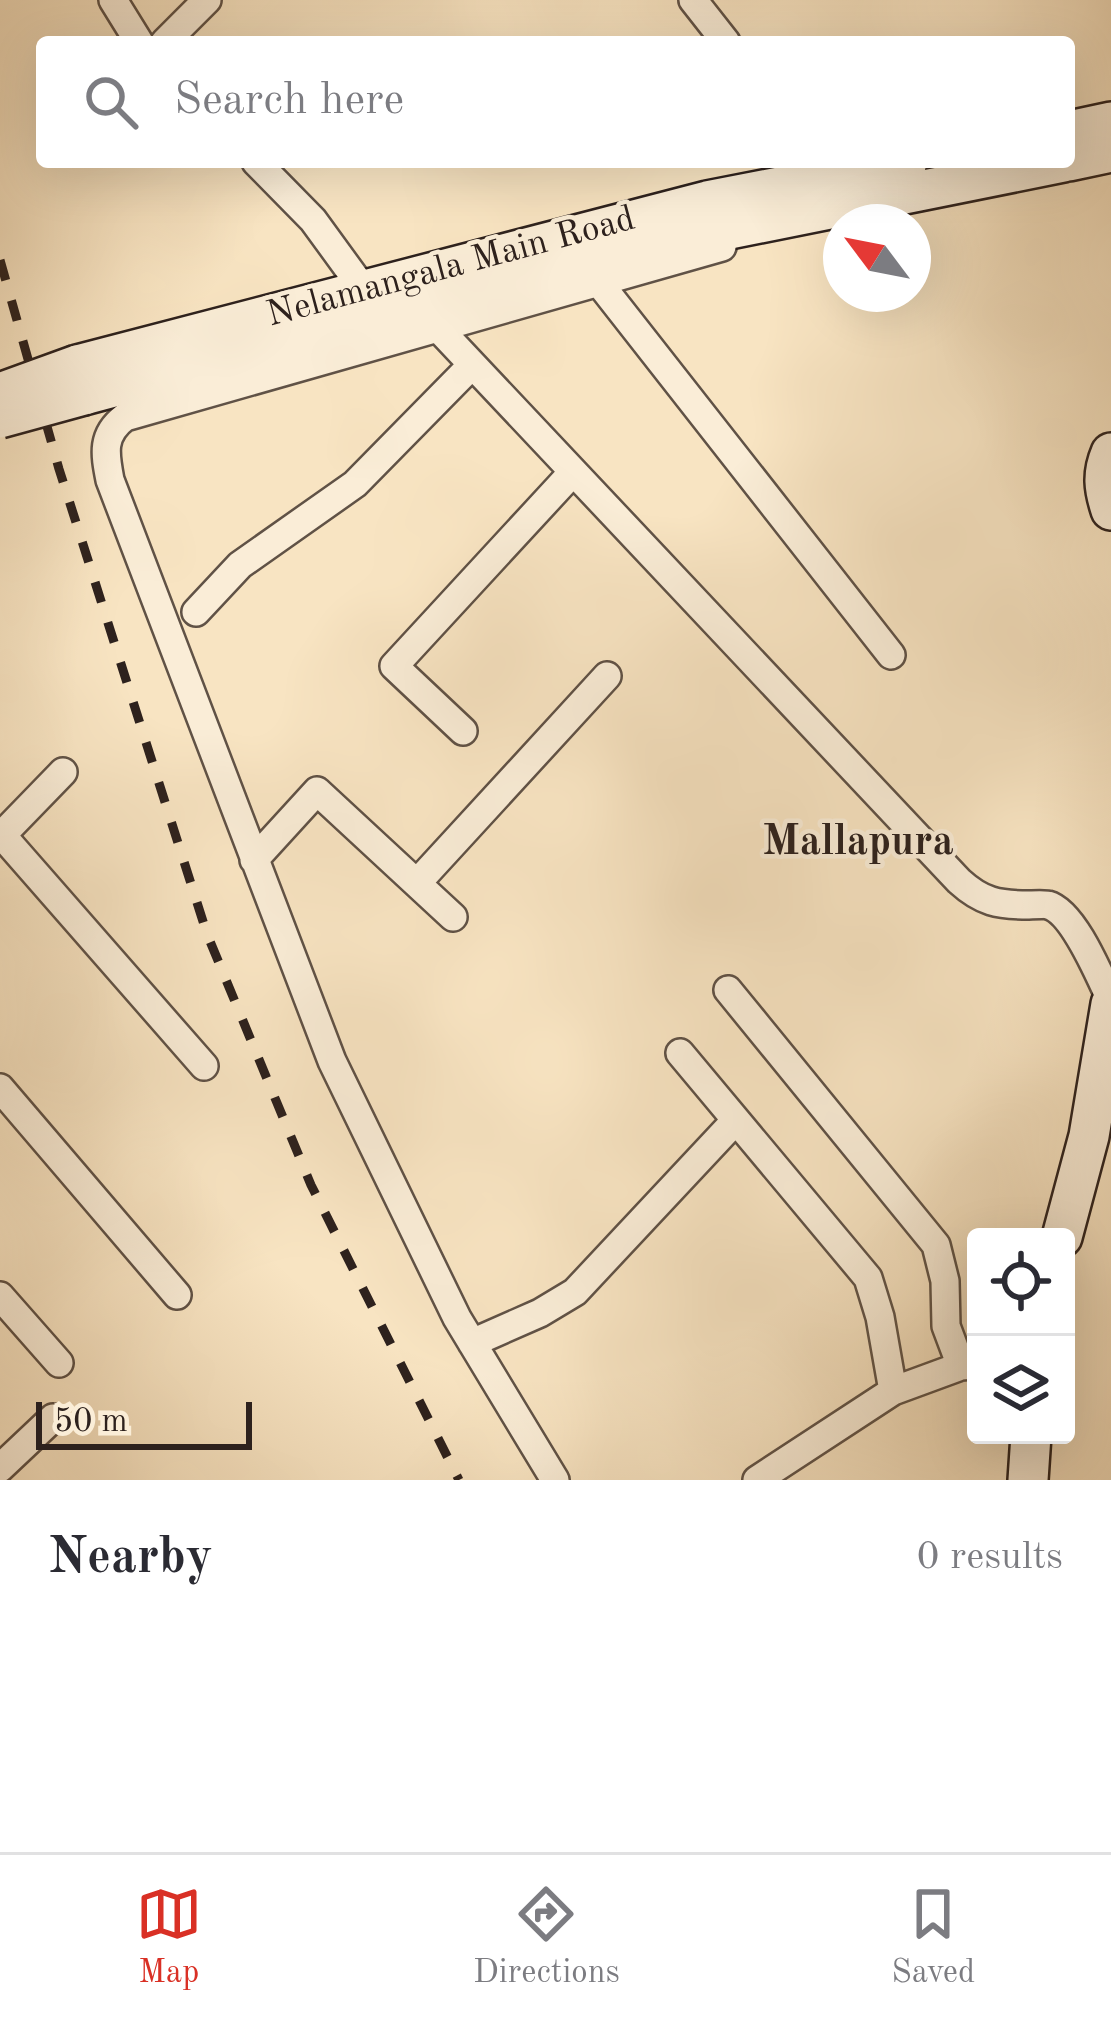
<!DOCTYPE html>
<html lang="en">
<head>
<meta charset="utf-8">
<style>
	:root { --surface:#fff; --page:#f2f2f3; --text:#2b2b33; --muted:#7c7c81; --line:#e1e1e2; --accent:#d93025 }
	body { margin:0; font-family:"Old Standard TT",serif; background:var(--page); color:var(--text) }
	.controls { position:absolute; right:36px; bottom:36px; display:grid; overflow:hidden; border-radius:12px; box-shadow:0 12px 48px #0002 }
	.controls button { width:108px; height:108px; display:grid; place-items:center; padding:0; border:0; border-bottom:3px solid var(--line); background:var(--surface); color:var(--text); font:60px sans-serif }
	.compass { position:absolute; left:823px; top:204px; width:108px; height:108px; border-radius:50%; background:var(--surface); box-shadow:0 12px 48px #0002; rotate:302deg }
	.scale { position:absolute; left:36px; bottom:30px; width:216px; box-sizing:border-box; padding-left:12px; border:6px solid #2d211d; border-top:0; font-size:33px; line-height:42px; white-space:nowrap; color:#2d211d; -webkit-text-stroke:9px #faedd7; paint-order:stroke }
	.list { margin:0; padding:0; list-style:none }
	h2 { display:flex; justify-content:space-between; align-items:center; height:156px; margin:0; padding:0 48px; font-size:51px }
	h2 small { font-size:39px; font-weight:400; color:var(--muted) }
	.icon { flex:none; width:66px; height:66px; fill:none; stroke:currentColor; stroke-width:2; stroke-linecap:round; stroke-linejoin:round }
	.map { position:relative; flex:none; width:1111px; height:1480px; overflow:hidden }
	.search { position:absolute; background:var(--surface); box-shadow:0 12px 48px #0002; left:36px; right:36px; top:36px; height:132px; display:flex; align-items:center; gap:30px; box-sizing:border-box; padding:0 42px; border-radius:12px; color:var(--muted); font-size:45px }
	.sheet { height:372px; background:var(--surface) }
	nav { display:flex; justify-content:space-around; align-items:center; box-sizing:border-box; height:168px; border-top:3px solid var(--line); background:var(--surface); font-size:33px; color:var(--muted) }
	nav a { display:grid; justify-items:center; gap:6px }
	nav .on { color:var(--accent) }
	.map>svg:first-child { display:block }
	.lines { fill:none; stroke-linecap:round; stroke-linejoin:round }
	.street-casing { stroke:#605246; stroke-width:32 }
	.secondary-casing { stroke:#2d211d; stroke-width:44 }
	.street { stroke:#faedd7; stroke-width:27 }
	.secondary { stroke:#faedd7; stroke-width:39 }
	.rail { stroke:#2d211d; stroke-width:9; stroke-dasharray:21 21; stroke-linecap:butt }
	.secondary-bridge-casing { stroke:#2d211d; stroke-width:44; stroke-linecap:butt }
	.secondary-bridge { stroke:#faedd7; stroke-width:39 }
	.labels { text-anchor:middle; dominant-baseline:central; stroke-width:9; stroke-linejoin:round; paint-order:stroke }
	.street-label { font-size:36px; fill:#2d211d; stroke:#faedd7 }
	.quarter-label { font-size:42px; font-weight:bold; fill:#2d211d; stroke:#faedd7 }
</style>
</head>
<body>
<div class="map">
<svg width="1111" height="1480" viewBox="0 0 1111 1480">
	<rect width="100%" height="100%" fill="#f8e4c2"/>
	<filter id="stains"><feTurbulence type="fractalNoise" baseFrequency=".00167" numOctaves="4"/><feColorMatrix values="0 0 0 0 .2 0 0 0 0 .09 0 0 0 0 .02 0 0 0 .5 -.17"/></filter>
	<radialGradient id="worn" r=".72"><stop offset=".6" stop-color="#630" stop-opacity="0"/><stop offset="1" stop-color="#630" stop-opacity=".3"/></radialGradient>
	<g class="lines">
		<g class="street-casing">
			<path id="street" d="M113,0L139,42
				M693,0L726,42
				M165,42L207,0
				M256,162L313,220L364,290
				M600,284L891,655
				M439,329L959,881C982,902 998,905 1029,905C1031,905 1046,904 1048,905C1074,912 1100,977 1111,1000
				M196,612L240,565L355,484L472,365
				M463,731L394,666L573,472
				M0,833L204,1066
				M0,837L63,772
				M254,860L317,791L453,917
				M417,883L607,676
				M728,990L936,1245L945,1281L946,1326L961,1366
				M680,1053L868,1278L880,1317L893,1391
				M0,1088L177,1295
				M0,1296L59,1363
				M472,1343L540,1313L575,1292L736,1120
				M0,1468L53,1418
				M555,1480L457,1318L332,1061L110,480C105,454 101,435 125,417L722,247
				M757,1480L893,1391L961,1366L974,1365"/>
		</g>
		<g class="secondary-casing">
			<path id="secondary" d="M1069,131L1111,122
				M1069,161L1111,152
				M77,365L707,201L907,162
				M84,395L620,251L1064,162
				M1111,453C1102,474 1104,489 1111,510
				M1062,1237L1089,1136L1111,1004
				M1028,1480L1031,1435"/>
		</g>
		<use href="#street" class="street"/>
		<use href="#secondary" class="secondary"/>
		<path class="rail" d="M0,260L59,469L207,934L311,1185L459,1480"/>
		<g class="secondary-bridge-casing">
			<path id="secondary-bridge" d="M0,393L77,365
				M0,418L84,395"/>
		</g>
		<use href="#secondary-bridge" class="secondary-bridge"/>
	</g>
	<g class="labels">
		<g class="street-label">
			<text transform="translate(451 268) rotate(-15)">Nelamangala Main Road</text>
		</g>
		<g class="quarter-label">
			<text x="858" y="843">Mallapura</text>
		</g>
	</g>
	<rect width="100%" height="100%" filter="url(#stains)"/>
	<rect width="100%" height="100%" fill="url(#worn)"/>
</svg>
<div class="controls">
<button><svg class="icon" aria-label="locate" viewBox="0 0 24 24"><circle cx="12" cy="12" r="6"/><path d="M12 2v4M12 18v4M2 12h4M18 12h4"/></svg></button>
<button><svg class="icon" aria-label="layers" viewBox="0 0 24 24"><path d="M12 4l9 5-9 5-9-5zM3 14l9 5 9-5"/></svg></button>
</div>
<svg class="compass" viewBox="-18 -18 36 36"><path d="M0-13l5 13h-10z" fill="#e53935"/><path d="M0 13l5-13h-10z" fill="#7c7c81"/></svg>
<div class="scale">50 m</div>
<div class="search"><svg class="icon" aria-label="search" viewBox="0 0 24 24"><circle cx="10" cy="10" r="6"/><path d="M15 15l6 6"/></svg>Search here</div>
</div>
<section class="sheet">
<h2>Nearby<small>0 results</small></h2>
<ul class="list">
</ul>
</section>
<nav>
<a class="on"><svg class="icon" aria-label="map" viewBox="0 0 24 24"><path d="M3 6l6-2 6 2 6-2v14l-6 2-6-2-6 2zM9 4v14M15 6v14"/></svg>Map</a>
<a><svg class="icon" aria-label="directions" viewBox="0 0 24 24"><path d="M12 3l9 9-9 9-9-9zM9 14v-3h6M13 9l2 2-2 2"/></svg>Directions</a>
<a><svg class="icon" aria-label="saved" viewBox="0 0 24 24"><path d="M7 4h10v16l-5-4-5 4z"/></svg>Saved</a>
</nav>
</body>
</html>
